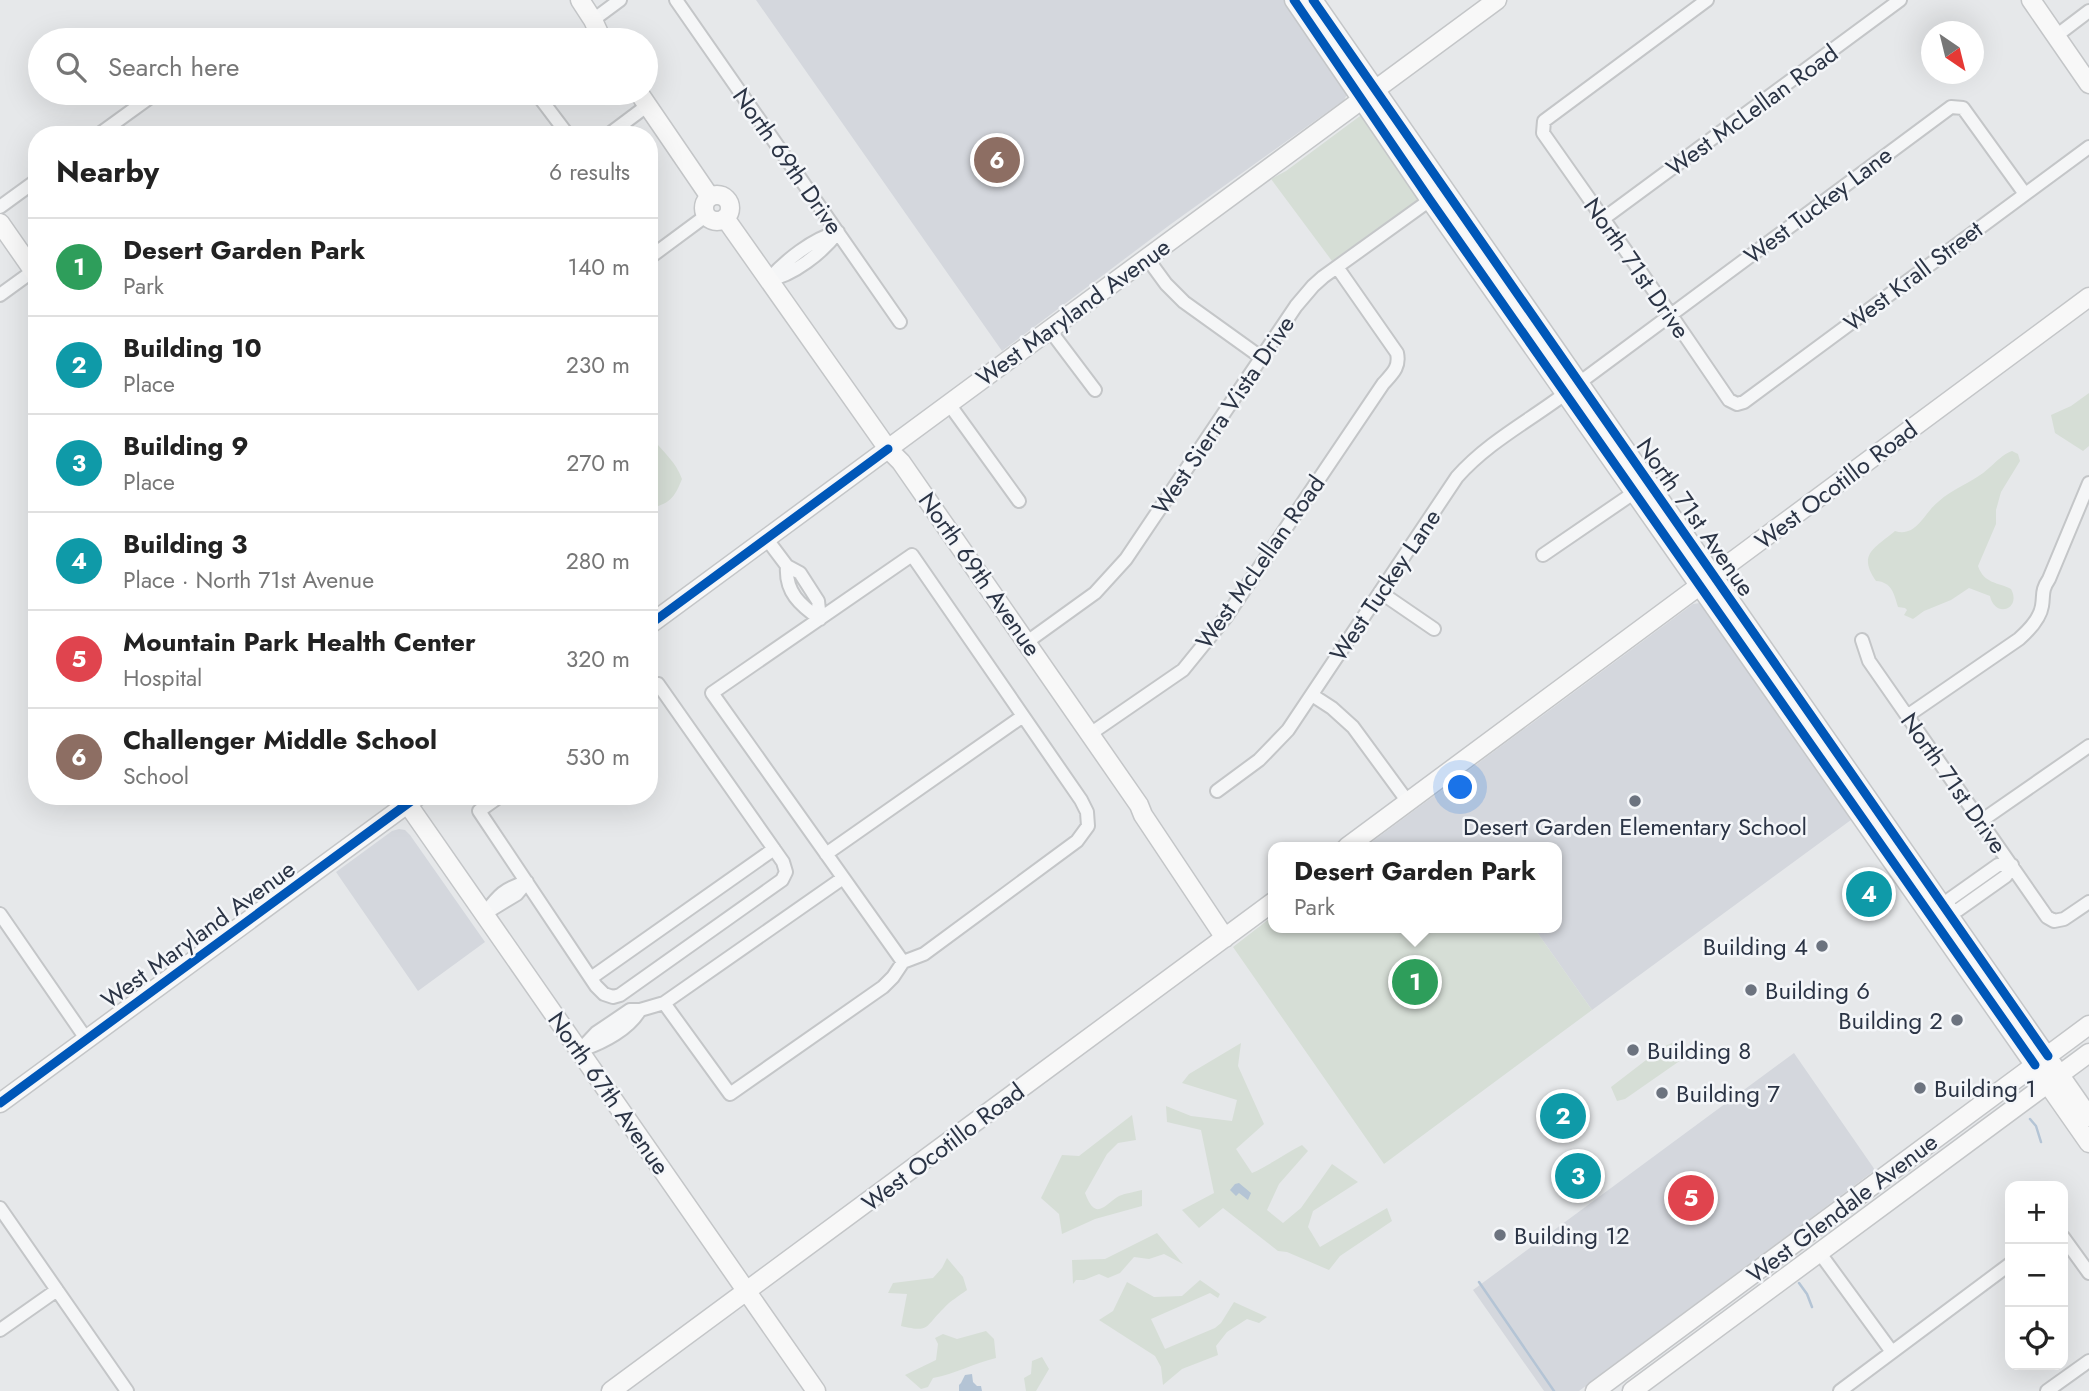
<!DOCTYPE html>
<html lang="en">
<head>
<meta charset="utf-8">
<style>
	:root { --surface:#fff; --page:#f2f2f2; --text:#222; --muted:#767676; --line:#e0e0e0; --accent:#6c737f }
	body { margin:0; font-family:Jost,sans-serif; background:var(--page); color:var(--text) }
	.controls { position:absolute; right:21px; bottom:21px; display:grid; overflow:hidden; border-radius:14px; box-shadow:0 7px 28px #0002 }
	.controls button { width:63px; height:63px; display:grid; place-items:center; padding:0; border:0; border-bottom:2px solid var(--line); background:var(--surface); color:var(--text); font:35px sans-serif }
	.compass { position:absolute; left:1921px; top:21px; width:63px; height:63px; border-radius:50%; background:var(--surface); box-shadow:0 7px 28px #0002; rotate:145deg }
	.you { position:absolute; left:1461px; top:788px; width:24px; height:24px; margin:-18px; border:5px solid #fff; border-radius:50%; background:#1a73e8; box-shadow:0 0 0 10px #1a73e833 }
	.badge { display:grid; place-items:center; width:46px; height:46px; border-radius:50%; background:var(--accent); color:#fff; font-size:23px; font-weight:700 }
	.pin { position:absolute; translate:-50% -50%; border:4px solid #fff; box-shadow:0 2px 7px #0006 }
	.popup { position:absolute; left:1268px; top:842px; width:294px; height:91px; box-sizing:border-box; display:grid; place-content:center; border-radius:14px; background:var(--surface); filter:drop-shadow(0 2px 5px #0005); font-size:23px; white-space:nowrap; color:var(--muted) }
	.popup b { font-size:26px; color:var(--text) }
	.popup::after { content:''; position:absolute; left:50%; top:100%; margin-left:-14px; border:14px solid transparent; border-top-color:var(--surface) }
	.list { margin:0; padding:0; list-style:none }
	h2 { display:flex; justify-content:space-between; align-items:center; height:91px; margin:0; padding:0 28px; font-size:30px }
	h2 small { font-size:23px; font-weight:400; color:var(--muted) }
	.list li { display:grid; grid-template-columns:46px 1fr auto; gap:21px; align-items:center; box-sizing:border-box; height:98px; padding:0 28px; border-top:2px solid var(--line) }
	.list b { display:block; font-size:26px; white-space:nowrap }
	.list p { margin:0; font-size:23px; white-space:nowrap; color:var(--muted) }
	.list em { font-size:23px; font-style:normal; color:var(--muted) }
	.icon { flex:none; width:38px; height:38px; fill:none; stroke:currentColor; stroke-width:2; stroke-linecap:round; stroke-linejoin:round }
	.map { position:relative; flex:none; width:2089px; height:1391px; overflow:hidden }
	.search { position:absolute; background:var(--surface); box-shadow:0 7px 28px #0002; left:28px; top:28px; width:630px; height:77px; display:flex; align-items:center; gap:18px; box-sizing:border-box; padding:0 24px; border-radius:38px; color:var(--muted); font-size:26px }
	.panel { position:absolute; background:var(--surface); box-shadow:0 7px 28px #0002; left:28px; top:126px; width:630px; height:679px; border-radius:28px }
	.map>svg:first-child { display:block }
	.built { fill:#d4d7dd }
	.green { fill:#d6ded6 }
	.water { fill:#b4c4d5 }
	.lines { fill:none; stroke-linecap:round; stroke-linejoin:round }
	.stream { stroke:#b4c4d5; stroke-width:2.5 }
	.street-casing { stroke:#c4c6c8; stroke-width:16 }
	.secondary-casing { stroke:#c4c6c8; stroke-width:21 }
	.street { stroke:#f5f6f7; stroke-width:12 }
	.secondary { stroke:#f8f8f8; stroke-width:18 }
	.cycleway-casing { stroke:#f4f6f9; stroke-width:13 }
	.cycleway { stroke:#0057b8; stroke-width:9 }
	.poi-dot { fill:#6c737f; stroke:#f4f6f9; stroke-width:2.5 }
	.labels { text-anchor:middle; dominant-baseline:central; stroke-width:5; stroke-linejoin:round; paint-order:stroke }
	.street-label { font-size:24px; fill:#2b3445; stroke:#f4f6f9 }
	.poi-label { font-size:24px; fill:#2b3445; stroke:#f4f6f9; text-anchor:start }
</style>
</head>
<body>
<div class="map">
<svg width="2089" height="1391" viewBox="0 0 2089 1391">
	<rect width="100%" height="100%" fill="#e6e8ea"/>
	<path class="built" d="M756,0H1285L1345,85L1348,93L1344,100L1171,224L1002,351Z
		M1700,603H1704L1855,817L1592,1010L1534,928H1557V847H1470L1466,842L1458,847H1365L1693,604Z
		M399,829L405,830L410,835L485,942L418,991L336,872L392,831Z
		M1794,1053L1875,1170L1579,1391H1544L1473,1290Z"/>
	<path class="green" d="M1360,116L1367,117L1419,199L1332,261L1271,179L1286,171Z
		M2089,393V446L2083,451L2055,433L2051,415L2071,406Z
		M653,439C664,453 676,462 682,479C674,499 670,503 649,509V441Z
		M2012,451L2018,454L2020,461L2001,492L1996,510V524L1978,566C1984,584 1998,582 2011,589C2022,609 1995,619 1990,596L1969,588L1951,600L1924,611L1913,619L1904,615L1907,610L1905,608L1898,607C1894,594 1892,582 1876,581C1857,554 1875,548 1895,531C1916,538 1924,513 1938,502C1953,488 1974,482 1989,468C1997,461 2002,455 2012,451Z
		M1273,916V928H1534L1592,1010L1384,1164L1233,947Z
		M1674,1042L1682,1049L1681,1060L1625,1099L1617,1101L1611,1087L1663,1047Z
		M1241,1043L1238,1066L1264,1124L1236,1149L1252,1173C1270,1165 1284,1154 1302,1145L1308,1151L1279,1184L1267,1210L1283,1223L1301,1208L1332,1164L1358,1182L1313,1211L1308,1227L1320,1247L1387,1208L1392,1221L1340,1256L1329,1270L1287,1252L1278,1251L1223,1208L1199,1228L1182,1210L1214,1193L1201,1130L1167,1122L1166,1106L1191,1116L1232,1121L1237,1100L1182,1083L1189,1074Z
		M1132,1115L1136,1140L1118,1143L1107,1154L1085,1193C1096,1222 1104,1205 1119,1196C1126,1193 1135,1192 1142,1190V1206L1095,1219L1062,1234L1059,1214L1041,1198L1062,1155L1079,1156Z
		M1157,1233L1183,1264L1164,1254L1149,1259L1134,1257L1120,1273L1108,1278L1099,1274L1084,1280H1076L1073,1284L1072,1260L1105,1259Z
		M947,1258L963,1277L967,1290C959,1296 950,1301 944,1308C924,1327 931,1333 901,1326L907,1294L888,1293L893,1283L933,1278L942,1268Z
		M1200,1280L1220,1294L1218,1298L1210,1293L1151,1319L1165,1349L1215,1328L1221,1323L1234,1302L1267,1317L1259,1323L1247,1319L1227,1332L1216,1346L1218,1355L1182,1369L1163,1385L1161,1367L1155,1356L1099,1320L1113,1311L1127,1282L1154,1297L1182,1296Z
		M986,1331L994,1339L996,1358C974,1363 955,1374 933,1378L928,1387L921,1389L905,1375L936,1360L938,1344L935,1338L943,1334L957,1339Z
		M1042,1357L1049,1369L1036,1391H1026L1024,1378L1031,1374L1032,1361Z"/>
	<path class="water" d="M1239,1183L1251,1193L1248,1200L1239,1193L1236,1196L1230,1190L1235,1184Z
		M972,1374L973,1382L977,1386H981L982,1391H959V1385L961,1383L965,1375Z"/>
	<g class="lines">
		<path class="stream" d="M2030,1119L2036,1126L2041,1142
			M1479,1282L1554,1391
			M1799,1283L1807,1294L1812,1307"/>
		<g class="street-casing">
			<path id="street" d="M676,0L900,322
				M1707,0L1544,121L1543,133L1671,315L1729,400L1737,404L1744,402L2089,147
				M593,20L620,0
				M2056,36L2089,11
				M537,94L568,135
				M98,135L156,93
				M608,135L648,105
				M0,207L37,180
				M1603,219L1900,0
				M649,258L707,215
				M1147,258L1166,284L1184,302L1262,358
				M768,280C793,276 823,252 838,232
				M768,280C786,260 812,239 838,232
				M0,295L33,271
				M1049,329L1095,390
				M1579,383L1951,107L1963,108L2025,194
				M949,404L1019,501
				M766,538L787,566L800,573L818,601L820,619
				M912,555L1081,800L1087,812L1088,826L1077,841L924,954L903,962L712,693Z
				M1543,555L1635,492
				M787,566C785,592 800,605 820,619
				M1380,592L1434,629
				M1862,640L1869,661L2047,917L2054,921L2064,919L2089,902
				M1027,642L1095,593L1126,559L1296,306L1313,286L1323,277L1430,200
				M1312,695L1332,708L1353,727L1408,802
				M1907,716L2019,639C2028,631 2040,619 2042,606C2044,594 2041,591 2049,579L2089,483
				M1090,734L1183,670L1226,617L1383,384C1393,373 1400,367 1397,353L1337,267
				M1217,791L1259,760L1288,730L1457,477C1488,442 1529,421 1566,393
				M500,796L479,811L596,986L604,994L613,997L620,995L782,880L786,872L783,862L658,684L649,691
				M1981,821L2089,746
				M826,854L1023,716
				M1947,910L1950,899L1998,865H2012
				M489,911L517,894L527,882
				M0,914L87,1040
				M484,914C498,896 504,888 527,882
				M1940,914L1947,910H1958L2006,876L2012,865
				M591,978L774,849
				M664,1003L730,1094L883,987L893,977L903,962
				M584,1049C604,1042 629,1029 640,1010
				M579,1051L596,1033L630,1010H640L664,1003L843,878
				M0,1208L127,1391
				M2063,1237L2089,1273
				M1819,1252L1892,1352
				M0,1330L57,1290
				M1840,1391L2010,1264
				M2047,1391L2089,1361"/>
		</g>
		<g class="secondary-casing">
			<path id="secondary" d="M580,0L593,20L602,40
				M1294,0L1430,200L2089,1143
				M1313,0L2089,1117
				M2031,0L2089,84
				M639,93L710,197
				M704 208a13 13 0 1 1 26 0a13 13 0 1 1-26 0Z
				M725,218L888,449L901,462L1139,805L1143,815L1225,938
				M0,223L37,276
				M649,625L1497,0
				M402,796L816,1391
				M1347,847L2089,297
				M0,1103L418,796
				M611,1391L1273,902
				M1595,1391L2089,1025
				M1632,1391L2089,1053"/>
		</g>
		<use href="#street" class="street"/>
		<use href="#secondary" class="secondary"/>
		<g class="cycleway-casing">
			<path id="cycleway" d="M1294,0L1430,200L2035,1065
				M1313,0L2048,1056
				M649,625L888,449
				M0,1103L418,796"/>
		</g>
		<use href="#cycleway" class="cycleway"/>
	</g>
	<g class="poi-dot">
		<circle cx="1635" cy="801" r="7"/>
		<circle cx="1822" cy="946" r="7"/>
		<circle cx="1751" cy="990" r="7"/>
		<circle cx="1957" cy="1020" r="7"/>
		<circle cx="1633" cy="1050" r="7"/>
		<circle cx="1920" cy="1088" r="7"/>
		<circle cx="1662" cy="1093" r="7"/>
		<circle cx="1500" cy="1235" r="7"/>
	</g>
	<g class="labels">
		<g class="street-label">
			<text transform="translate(1752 110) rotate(-36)">West McLellan Road</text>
			<text transform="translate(788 161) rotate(55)">North 69th Drive</text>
			<text transform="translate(1818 205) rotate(-37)">West Tuckey Lane</text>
			<text transform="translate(1637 268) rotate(55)">North 71st Drive</text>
			<text transform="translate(1913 276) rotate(-37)">West Krall Street</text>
			<text transform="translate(1073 312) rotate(-36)">West Maryland Avenue</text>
			<text transform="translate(1223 415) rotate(-56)">West Sierra Vista Drive</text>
			<text transform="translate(1836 485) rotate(-37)">West Ocotillo Road</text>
			<text transform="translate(1696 517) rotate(55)">North 71st Avenue</text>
			<text transform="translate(1260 562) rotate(-55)">West McLellan Road</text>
			<text transform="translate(980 574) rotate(55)">North 69th Avenue</text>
			<text transform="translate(1385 585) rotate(-56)">West Tuckey Lane</text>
			<text transform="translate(1954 783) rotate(55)">North 71st Drive</text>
			<text transform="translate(198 934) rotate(-36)">West Maryland Avenue</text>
			<text transform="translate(609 1093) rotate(55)">North 67th Avenue</text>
			<text transform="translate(943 1147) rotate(-37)">West Ocotillo Road</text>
			<text transform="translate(1842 1208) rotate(-37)">West Glendale Avenue</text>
		</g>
		<g class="poi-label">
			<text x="1635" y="826" text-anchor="middle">Desert Garden Elementary School</text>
			<text x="1808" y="946" text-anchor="end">Building 4</text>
			<text x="1765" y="990">Building 6</text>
			<text x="1943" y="1020" text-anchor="end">Building 2</text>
			<text x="1647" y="1050">Building 8</text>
			<text x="1934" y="1088">Building 1</text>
			<text x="1676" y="1093">Building 7</text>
			<text x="1514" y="1235">Building 12</text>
		</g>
	</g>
</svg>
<div class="controls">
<button>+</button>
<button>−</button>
<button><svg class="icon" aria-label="locate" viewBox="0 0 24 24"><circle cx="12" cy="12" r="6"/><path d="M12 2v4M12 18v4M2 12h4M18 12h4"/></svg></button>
</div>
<svg class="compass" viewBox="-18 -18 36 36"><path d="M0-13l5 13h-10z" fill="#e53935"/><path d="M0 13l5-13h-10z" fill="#767676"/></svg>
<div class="you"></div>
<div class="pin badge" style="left:1415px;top:982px;background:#2e9e5b">1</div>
<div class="popup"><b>Desert Garden Park</b>Park</div>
<div class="pin badge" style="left:1563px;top:1116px;background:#0f9aa8">2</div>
<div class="pin badge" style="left:1578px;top:1176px;background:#0f9aa8">3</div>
<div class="pin badge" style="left:1869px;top:894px;background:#0f9aa8">4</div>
<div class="pin badge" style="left:1691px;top:1198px;background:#e0444e">5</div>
<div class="pin badge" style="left:997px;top:160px;background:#8d6e63">6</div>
<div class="search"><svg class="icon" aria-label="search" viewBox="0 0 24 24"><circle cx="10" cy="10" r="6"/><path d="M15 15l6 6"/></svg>Search here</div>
<section class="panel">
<h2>Nearby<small>6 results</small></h2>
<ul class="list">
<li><span class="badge" style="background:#2e9e5b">1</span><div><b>Desert Garden Park</b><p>Park</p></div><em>140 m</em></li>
<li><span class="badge" style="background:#0f9aa8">2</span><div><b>Building 10</b><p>Place</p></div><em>230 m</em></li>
<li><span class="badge" style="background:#0f9aa8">3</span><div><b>Building 9</b><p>Place</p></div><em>270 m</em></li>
<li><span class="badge" style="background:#0f9aa8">4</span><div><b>Building 3</b><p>Place · North 71st Avenue</p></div><em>280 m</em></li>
<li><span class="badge" style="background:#e0444e">5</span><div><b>Mountain Park Health Center</b><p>Hospital</p></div><em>320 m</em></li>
<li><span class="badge" style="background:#8d6e63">6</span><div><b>Challenger Middle School</b><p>School</p></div><em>530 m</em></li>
</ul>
</section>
</div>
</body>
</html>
